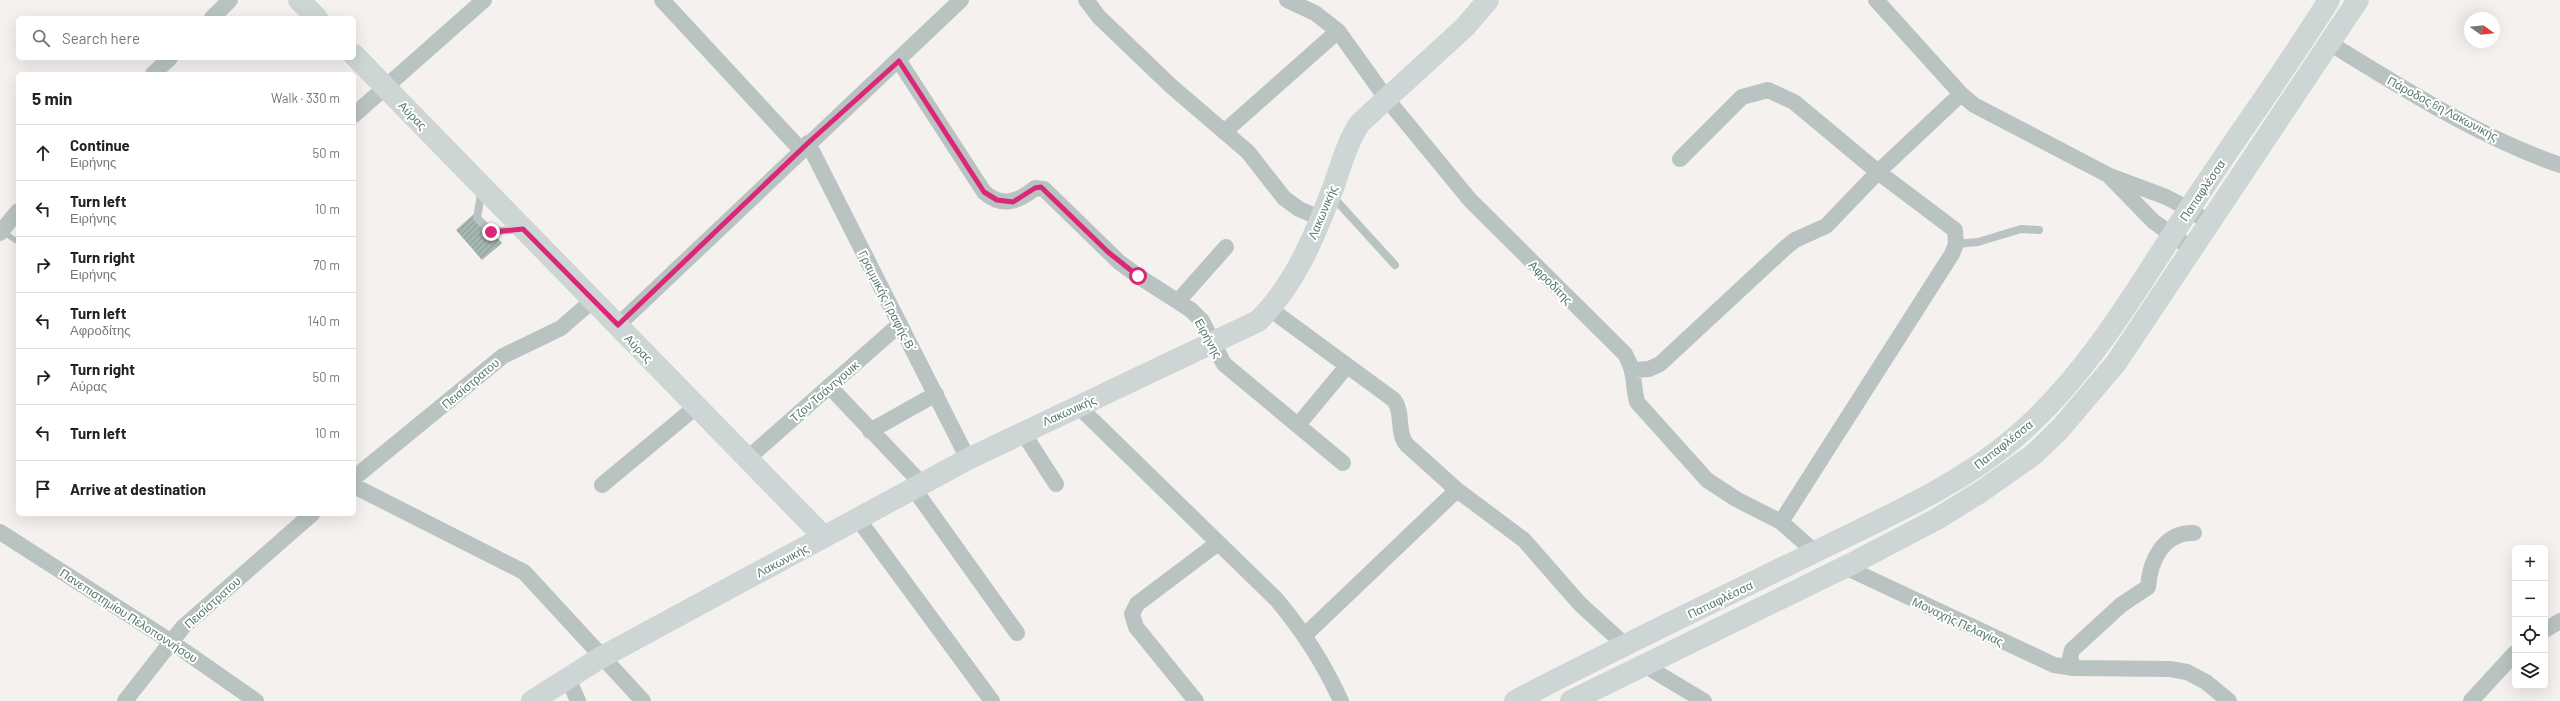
<!DOCTYPE html>
<html lang="en">
<head>
<meta charset="utf-8">
<style>
	:root { --surface:#fff; --page:#f6f6f6; --text:#222; --muted:#767676; --line:#e0e0e0 }
	body { margin:0; font-family:Barlow,sans-serif; background:var(--page); color:var(--text) }
	.controls { position:absolute; right:12px; bottom:12px; display:grid; overflow:hidden; border-radius:6px; box-shadow:0 4px 16px #0002 }
	.controls button { width:36px; height:36px; display:grid; place-items:center; padding:0; border:0; border-bottom:1px solid var(--line); background:var(--surface); color:var(--text); font:20px sans-serif }
	.compass { position:absolute; left:2464px; top:12px; width:36px; height:36px; border-radius:50%; background:var(--surface); box-shadow:0 4px 16px #0002; rotate:105deg }
	.stop { position:absolute; width:12px; height:12px; margin:-9px; border:3px solid #db2777; border-radius:50%; background:#fff }
	.stop.end { background:#db2777; border-color:#fff; box-shadow:0 1px 4px #0008 }
	.list { margin:0; padding:0; list-style:none }
	h2 { display:flex; justify-content:space-between; align-items:center; height:52px; margin:0; padding:0 16px; font-size:17px }
	h2 small { font-size:13px; font-weight:400; color:var(--muted) }
	.list li { display:grid; grid-template-columns:26px 1fr auto; gap:12px; align-items:center; box-sizing:border-box; height:56px; padding:0 16px; border-top:1px solid var(--line) }
	.list b { display:block; font-size:15px; white-space:nowrap }
	.list p { margin:0; font-size:13px; white-space:nowrap; color:var(--muted) }
	.list em { font-size:13px; font-style:normal; color:var(--muted) }
	.icon { flex:none; width:22px; height:22px; fill:none; stroke:currentColor; stroke-width:2; stroke-linecap:round; stroke-linejoin:round }
	.map { position:relative; flex:none; width:2560px; height:701px; overflow:hidden }
	.search { position:absolute; background:var(--surface); box-shadow:0 4px 16px #0002; left:16px; top:16px; width:340px; height:44px; display:flex; align-items:center; gap:10px; box-sizing:border-box; padding:0 14px; border-radius:6px; color:var(--muted); font-size:15px }
	.panel { position:absolute; background:var(--surface); box-shadow:0 4px 16px #0002; left:16px; top:72px; width:340px; height:444px; border-radius:6px }
	.map>svg:first-child { display:block }
	.lines { fill:none; stroke-linecap:round; stroke-linejoin:round }
	.stream { stroke:#b3c8be; stroke-width:5.5 }
	.building { fill:url(#building-hatch) }
	.lane { stroke:#b9c3c1; stroke-width:8 }
	.street { stroke:#b9c3c1; stroke-width:16 }
	.secondary { stroke:#cdd6d5; stroke-width:22 }
	.route { stroke:#db2777; stroke-width:5 }
	.labels { text-anchor:middle; dominant-baseline:central; stroke-width:4; stroke-linejoin:round; paint-order:stroke }
	.street-label { font-size:12px; fill:#587870; stroke:#fff }
</style>
</head>
<body>
<div class="map">
<svg width="2560" height="701" viewBox="0 0 2560 701">
	<defs>
		<pattern id="building-hatch" width="6" height="6" patternUnits="userSpaceOnUse"><rect width="6" height="6" fill="#a5b5af"/><path d="M-1 1l2-2M0 6l6-6M5 7l2-2" fill="none" stroke="#899893"/></pattern>
	</defs>
	<rect width="100%" height="100%" fill="#f5f1ef"/>
	<g class="lines">
		<path class="stream" d="M3,232L18,242"/>
	</g>
	<path class="building" d="M475,213L502,243L482,260L456,230Z"/>
	<g class="lines">
		<path class="lane" d="M482,189L477,218L491,232L520,229
			M1332,196L1395,265
			M1956,244L1978,242L2021,229L2039,230"/>
		<path class="street" d="M662,0L801,150
			M1086,0L1099,17L1171,86L1248,152L1284,198L1299,209L1320,218
			M1287,0L1315,13L1338,31L1386,98L1470,200L1625,354C1636,374 1632,381 1637,402L1707,480L1736,499L1781,522L1815,552
			M1876,0L1961,94L1974,105L2110,176L2166,197L2189,209L2209,223
			M212,18L230,0
			M2331,44C2404,89 2479,137 2560,165
			M899,61L984,192C1002,208 1018,202 1035,188L1044,189L1119,262L1138,276L1191,310L1202,321L1224,364L1343,463
			M153,74L170,58
			M354,115L484,0
			M1224,132L1338,31
			M808,143L968,459
			M1680,159L1742,97L1768,90L1794,102L1878,172L1955,230L1956,244L1952,254L1781,522
			M2111,178L2153,221L2193,250
			M0,233L18,211
			M1179,300L1226,247
			M1270,309L1394,400C1404,413 1396,433 1407,445L1457,490L1524,540L1580,604L1626,646
			M618,325L961,0
			M1634,370L1649,369L1660,364L1785,248L1795,240L1826,226L1878,172L1961,94
			M829,386L922,484
			M1078,406L1277,600C1304,633 1323,662 1341,701
			M1298,425L1347,366
			M870,431L936,394
			M1022,431L1056,484
			M747,459L900,324
			M354,478L503,356L561,328L593,300
			M602,485L697,406
			M354,486L524,572L643,701
			M914,489L1017,633
			M858,519L992,701
			M0,532L170,641L256,701
			M1845,567L2054,665L2074,668L2170,669L2187,672L2206,682L2229,701
			M2545,630L2560,621
			M1305,635L1457,490
			M1644,665L1704,701
			M2074,668L2070,658L2072,650L2121,605L2148,587C2150,561 2163,532 2194,533
			M568,678L578,701
			M125,701L183,627L312,514
			M1196,701L1136,627L1132,614L1137,604L1218,543
			M2471,701L2515,653"/>
		<path class="secondary" d="M299,0L317,18
			M354,55L824,537
			M532,701L600,658L968,459L1258,321C1295,285 1315,235 1333,188C1341,166 1347,142 1360,123L1465,27L1488,0
			M1515,701C1618,647 1724,597 1829,545C1894,513 1965,482 2020,433C2095,367 2144,276 2199,194C2242,129 2288,66 2329,0
			M1571,701L1851,564L1935,520L1979,493L2033,455L2060,429L2116,363L2358,0"/>
	</g>
	<g class="lines">
		<path class="route" d="M491,232L523,229L618,325L808,143L899,61L984,192L997,200L1013,202L1035,188L1041,187L1108,252L1138,276"/>
	</g>
	<g class="labels">
		<g class="street-label">
			<text transform="translate(2443 108) rotate(28)">Πάροδος 6η Λακωνικής</text>
			<text transform="translate(413 115) rotate(46)">Αύρας</text>
			<text transform="translate(2202 190) rotate(-56)">Παπαφλέσσα</text>
			<text transform="translate(1322 212) rotate(-67)">Λακωνικής</text>
			<text transform="translate(1551 282) rotate(45)">Αφροδίτης</text>
			<text transform="translate(888 301) rotate(63)">Γραμμικής Γραφής Β΄</text>
			<text transform="translate(1209 338) rotate(61)">Ειρήνης</text>
			<text transform="translate(639 348) rotate(46)">Αύρας</text>
			<text transform="translate(470 383) rotate(-40)">Πεισίστρατου</text>
			<text transform="translate(824 391) rotate(-41)">Τζον Τσάντγουικ</text>
			<text transform="translate(1069 410) rotate(-24)">Λακωνικής</text>
			<text transform="translate(2003 444) rotate(-38)">Παπαφλέσσα</text>
			<text transform="translate(782 560) rotate(-28)">Λακωνικής</text>
			<text transform="translate(1720 599) rotate(-26)">Παπαφλέσσα</text>
			<text transform="translate(212 602) rotate(-42)">Πεισίστρατου</text>
			<text transform="translate(129 615) rotate(33)">Πανεπιστημίου Πελοποννήσου</text>
			<text transform="translate(1958 621) rotate(25)">Μοναχής Πελαγίας</text>
		</g>
	</g>
</svg>
<div class="controls">
<button>+</button>
<button>−</button>
<button><svg class="icon" aria-label="locate" viewBox="0 0 24 24"><circle cx="12" cy="12" r="6"/><path d="M12 2v4M12 18v4M2 12h4M18 12h4"/></svg></button>
<button><svg class="icon" aria-label="layers" viewBox="0 0 24 24"><path d="M12 4l9 5-9 5-9-5zM3 14l9 5 9-5"/></svg></button>
</div>
<svg class="compass" viewBox="-18 -18 36 36"><path d="M0-13l5 13h-10z" fill="#e53935"/><path d="M0 13l5-13h-10z" fill="#767676"/></svg>
<div class="stop" style="left:1138px;top:276px"></div>
<div class="stop end" style="left:491px;top:232px"></div>
<div class="search"><svg class="icon" aria-label="search" viewBox="0 0 24 24"><circle cx="10" cy="10" r="6"/><path d="M15 15l6 6"/></svg>Search here</div>
<section class="panel">
<h2>5 min<small>Walk · 330 m</small></h2>
<ul class="list">
<li><svg class="icon" aria-label="ahead" viewBox="0 0 24 24"><path d="M12 20V5M6 11l6-6 6 6"/></svg><div><b>Continue</b><p>Ειρήνης</p></div><em>50 m</em></li>
<li><svg class="icon" aria-label="left" viewBox="0 0 24 24"><path d="M17 20v-9H6M10 6l-5 5 5 5"/></svg><div><b>Turn left</b><p>Ειρήνης</p></div><em>10 m</em></li>
<li><svg class="icon" aria-label="right" viewBox="0 0 24 24"><path d="M7 20v-9h11M14 6l5 5-5 5"/></svg><div><b>Turn right</b><p>Ειρήνης</p></div><em>70 m</em></li>
<li><svg class="icon" aria-label="left" viewBox="0 0 24 24"><path d="M17 20v-9H6M10 6l-5 5 5 5"/></svg><div><b>Turn left</b><p>Αφροδίτης</p></div><em>140 m</em></li>
<li><svg class="icon" aria-label="right" viewBox="0 0 24 24"><path d="M7 20v-9h11M14 6l5 5-5 5"/></svg><div><b>Turn right</b><p>Αύρας</p></div><em>50 m</em></li>
<li><svg class="icon" aria-label="left" viewBox="0 0 24 24"><path d="M17 20v-9H6M10 6l-5 5 5 5"/></svg><div><b>Turn left</b></div><em>10 m</em></li>
<li><svg class="icon" aria-label="arrive" viewBox="0 0 24 24"><path d="M6 21V4h12l-3 4 3 4H6"/></svg><div><b>Arrive at destination</b></div></li>
</ul>
</section>
</div>
</body>
</html>
